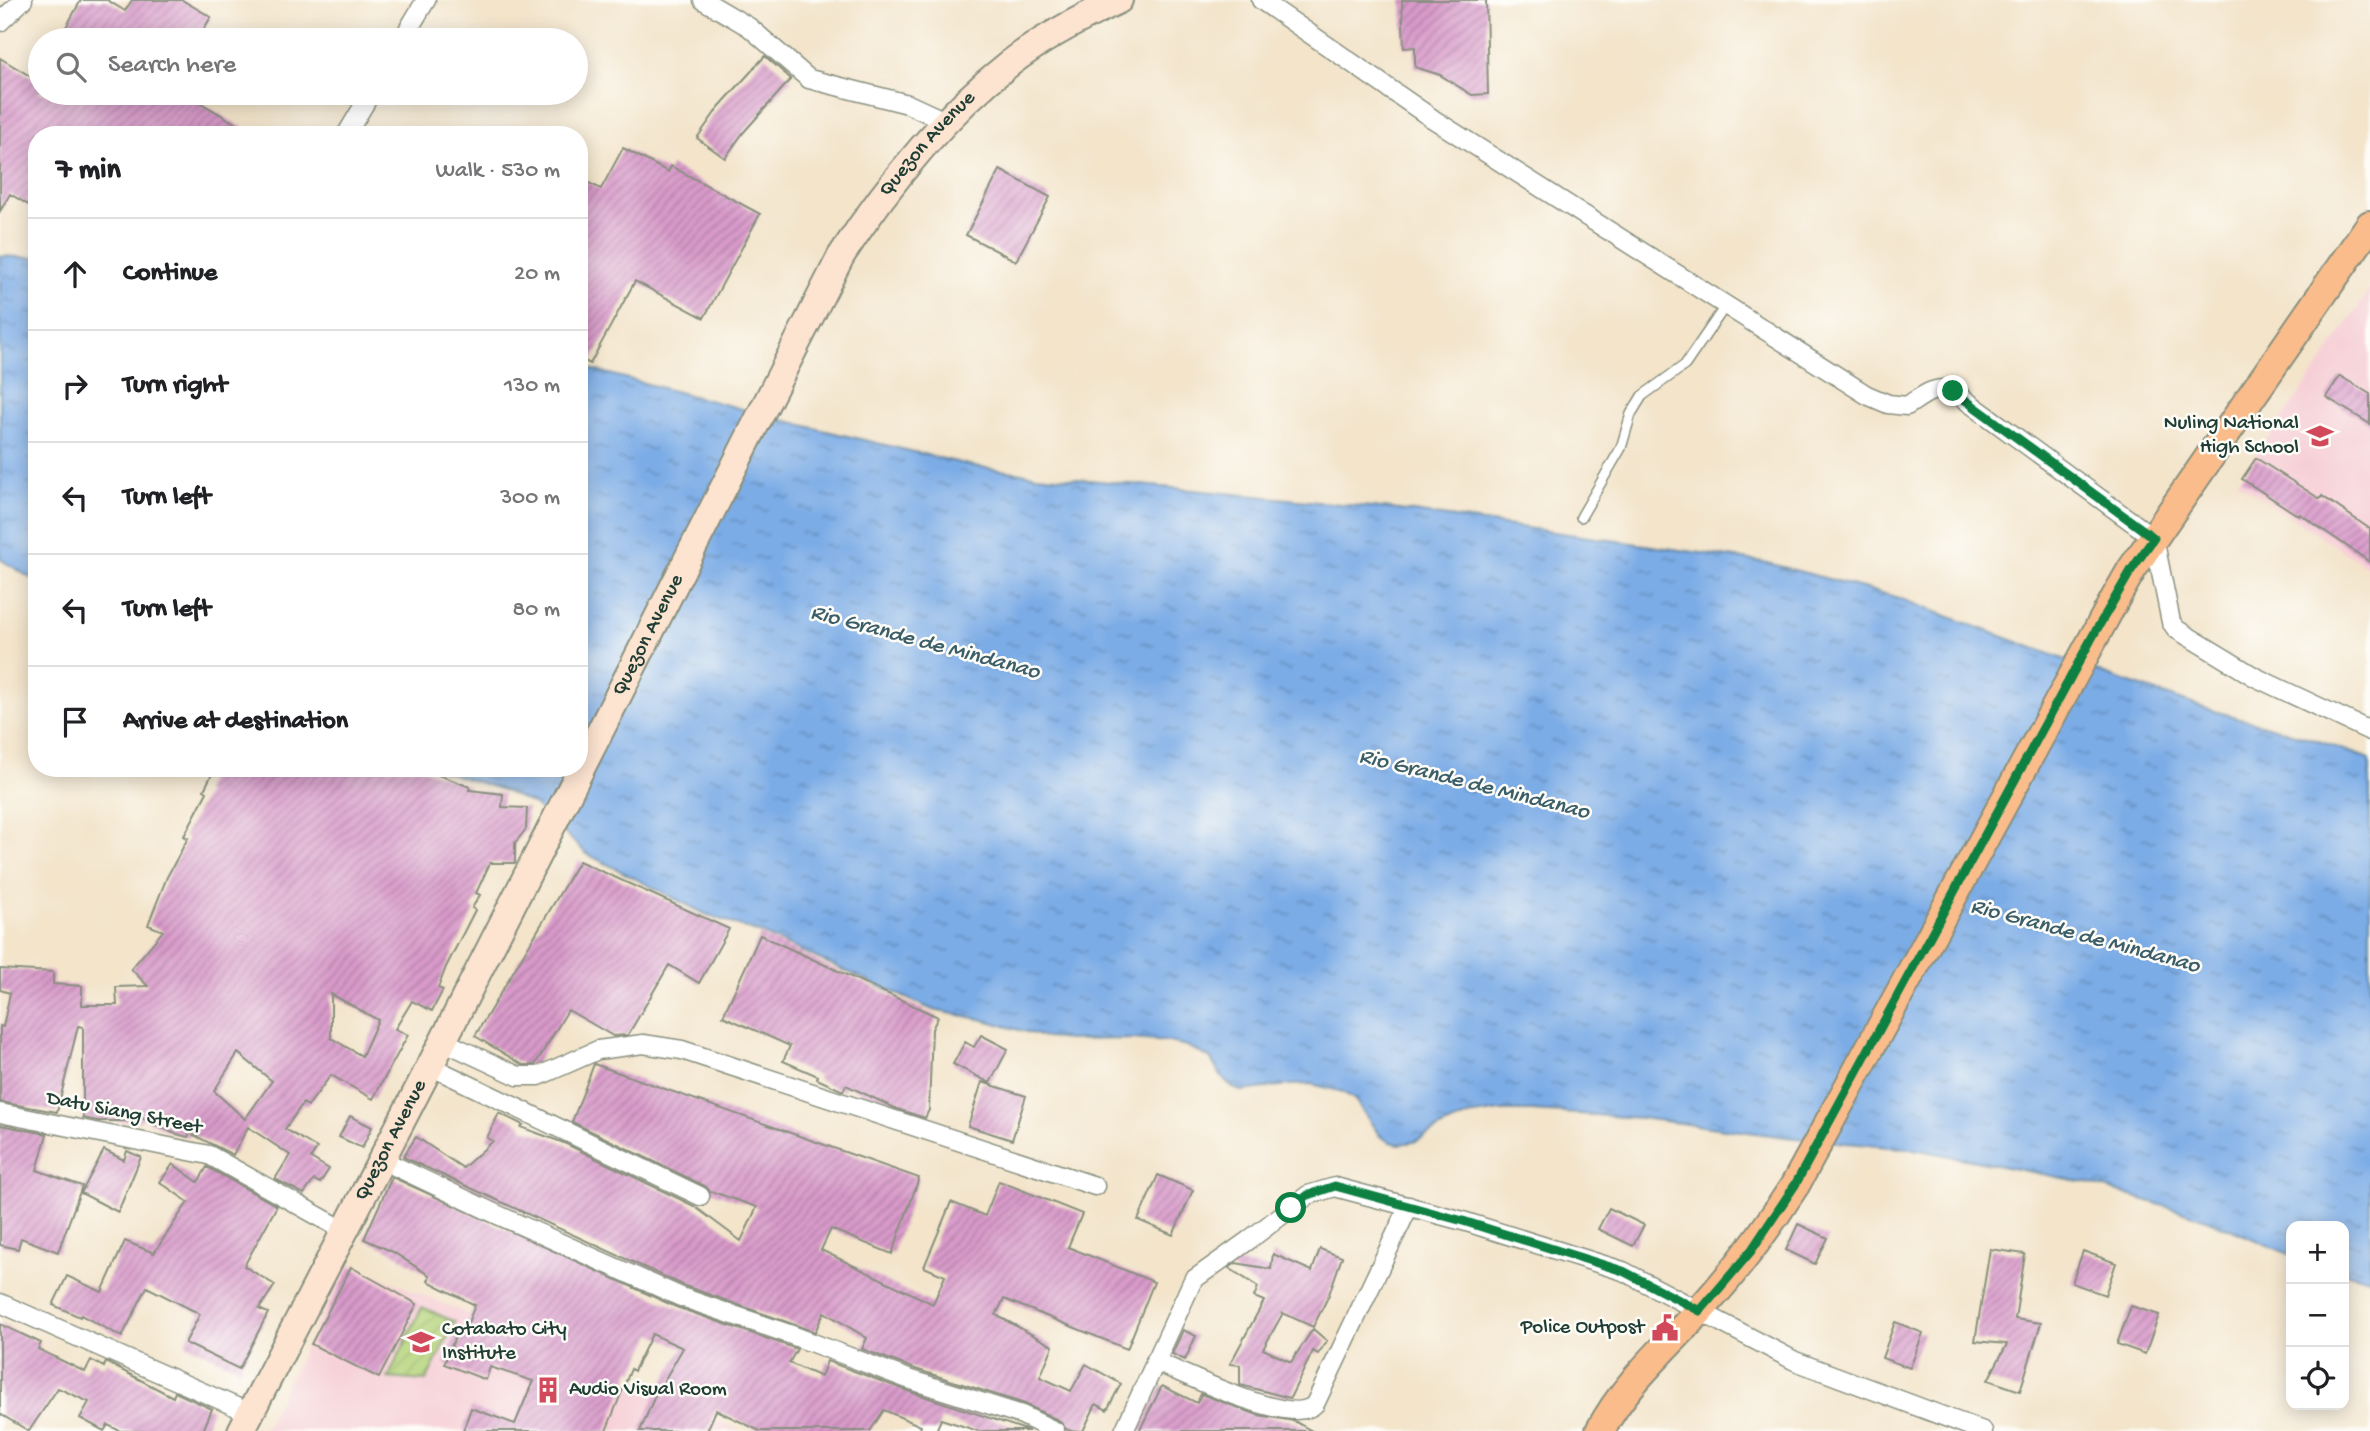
<!DOCTYPE html>
<html lang="en">
<head>
<meta charset="utf-8">
<style>
	:root { --surface:#fff; --page:#f6f6f6; --text:#202124; --muted:#757577; --line:#e0e0e0 }
	body { margin:0; font-family:"Gochi Hand",sans-serif; background:var(--page); color:var(--text) }
	.controls { position:absolute; right:21px; bottom:21px; display:grid; overflow:hidden; border-radius:14px; box-shadow:0 4px 18px #0003 }
	.controls button { width:63px; height:63px; display:grid; place-items:center; padding:0; border:0; border-bottom:2px solid var(--line); background:var(--surface); color:var(--text); font:35px sans-serif }
	.stop { position:absolute; width:21px; height:21px; margin:-16px; border:5px solid #0b8043; border-radius:50%; background:#fff }
	.stop.end { background:#0b8043; border-color:#fff; box-shadow:0 2px 7px #0008 }
	.list { margin:0; padding:0; list-style:none }
	h2 { display:flex; justify-content:space-between; align-items:center; height:91px; margin:0; padding:0 28px; font-size:30px }
	h2 small { font-size:23px; font-weight:400; color:var(--muted) }
	.list li { display:grid; grid-template-columns:46px 1fr auto; gap:21px; align-items:center; box-sizing:border-box; height:112px; padding:0 28px; border-top:2px solid var(--line) }
	.list b { display:block; font-size:26px; white-space:nowrap }
	.list em { font-size:23px; font-style:normal; color:var(--muted) }
	.icon { flex:none; width:38px; height:38px; fill:none; stroke:currentColor; stroke-width:2; stroke-linecap:round; stroke-linejoin:round }
	.map { position:relative; flex:none; width:2370px; height:1431px; overflow:hidden }
	.search { position:absolute; background:var(--surface); box-shadow:0 4px 18px #0003; left:28px; top:28px; width:560px; height:77px; display:flex; align-items:center; gap:18px; box-sizing:border-box; padding:0 24px; border-radius:38px; color:var(--muted); font-size:26px }
	.panel { position:absolute; background:var(--surface); box-shadow:0 4px 18px #0003; left:28px; top:126px; width:560px; height:651px; border-radius:28px }
	.map>svg:first-child { display:block }
	.built { fill:#f6cfd6 }
	.garden { fill:url(#garden-furrows); stroke:#6a8858; stroke-width:2 }
	.water { fill:url(#water-ripples); stroke:#4d748d; stroke-width:2 }
	.building { fill:url(#building-hatch); fill-rule:evenodd }
	.lines { fill:none; stroke-linecap:round; stroke-linejoin:round }
	.lane-casing { stroke:#89907f; stroke-width:12 }
	.street-casing { stroke:#89907f; stroke-width:21 }
	.secondary-casing { stroke:#89907f; stroke-width:30 }
	.primary-casing { stroke:#89907f; stroke-width:32 }
	.lane { stroke:#fff; stroke-width:9 }
	.street { stroke:#fff; stroke-width:18 }
	.secondary { stroke:#fde4d1; stroke-width:26 }
	.primary { stroke:#fabc8b; stroke-width:28 }
	.route { stroke:#0b8043; stroke-width:9 }
	.labels { text-anchor:middle; dominant-baseline:central; stroke-width:5; stroke-linejoin:round; paint-order:stroke }
	.street-label { font-size:21px; fill:#1f3d34; stroke:#fdfcf7 }
	.poi-label { font-size:21px; fill:#1f3d34; stroke:#fdfcf7; text-anchor:end }
	.water-label { font-size:23px; font-style:italic; fill:#3b5e69; stroke:#fdfcf7 }
</style>
</head>
<body>
<div class="map">
<svg width="2370" height="1431" viewBox="0 0 2370 1431">
	<defs>
		<pattern id="garden-furrows" width="10" height="10" patternUnits="userSpaceOnUse" patternTransform="scale(1.75)"><rect width="10" height="10" fill="#b5d47b"/><path d="M-1 1l2-2M0 10L10 0M9 11l2-2" fill="none" stroke="#9bb76b"/></pattern>
		<pattern id="water-ripples" width="26" height="14" patternUnits="userSpaceOnUse" patternTransform="scale(1.75)"><rect width="26" height="14" fill="#7bace6"/><path d="M2 4q2-2 4 0t4 0M15 11q2-2 4 0t4 0" fill="none" stroke="#648dbb"/></pattern>
		<pattern id="building-hatch" width="6" height="6" patternUnits="userSpaceOnUse" patternTransform="scale(1.75)"><rect width="6" height="6" fill="#d99aca"/><path d="M-1 1l2-2M0 6l6-6M5 7l2-2" fill="none" stroke="#af7fa5"/></pattern>
	</defs>
	<rect width="100%" height="100%" fill="#fdfcf7"/>
	<filter id="ink" filterUnits="userSpaceOnUse"><feTurbulence type="fractalNoise" baseFrequency=".0143" numOctaves="2"/><feDisplacementMap in="SourceGraphic" scale="14" xChannelSelector="R" yChannelSelector="G"/><feConvolveMatrix kernelMatrix="1 2 1 2 8 2 1 2 1" color-interpolation-filters="sRGB"/></filter>
	<filter id="wash" filterUnits="userSpaceOnUse"><feTurbulence type="fractalNoise" baseFrequency=".00686" numOctaves="4" result="noise"/><feDisplacementMap in="SourceGraphic" scale="28" xChannelSelector="R" yChannelSelector="G"/><feGaussianBlur stdDeviation="1.57" result="paint"/><feColorMatrix in="noise" values="0 0 0 0 0 0 0 0 0 0 0 0 0 0 0 0 0 1.4 0 .05"/><feComposite in="paint" operator="in"/></filter>
	<g filter="url(#wash)">
		<rect width="100%" height="100%" fill="#f3e4ca"/>
		<path class="built" d="M2370,289V569L2237,482L2323,361Z
			M348,1263L741,1431H263Z"/>
		<path class="garden" d="M422,1307L455,1322L426,1381L388,1378Z"/>
		<path class="water" d="M0,256L37,258V582L0,559Z
			M579,366L814,428L973,466L1036,475L1392,509L1764,562L1893,596L2107,675L2204,708L2313,739L2370,759V1279L2344,1272V1226H2291V1255L2204,1218L2088,1183L1920,1150L1786,1137L1641,1118L1532,1111H1500L1468,1116L1442,1127L1414,1142L1399,1144L1390,1142L1380,1136L1355,1100L1343,1092L1312,1084L1288,1085L1241,1091L1233,1088L1221,1076L1210,1058L1187,1046L1169,1042L1132,1039L1070,1040L1047,1038L985,1020L933,1010L763,934L705,914L587,854L533,804L500,789L433,768H579Z"/>
		<g id="blocks">
			<path class="building" d="M81,0H107L125,11L132,0H182L211,17L197,40H59Z
				M1402,0H1486L1488,94L1472,95L1440,75L1415,67V47L1404,48Z
				M765,56L791,79L743,133L725,158L697,138L719,107Z
				M0,58L40,82V93H184L255,135H37V210L10,194L0,211Z
				M623,148L668,172L671,166L760,214L704,318L635,281L590,364L579,358V178L601,189Z
				M1000,170L1050,197L1016,261L966,235Z
				M2340,376L2370,394V424L2326,397Z
				M2256,458L2320,499L2322,496L2370,529V562L2300,514L2299,516L2242,479Z
				M215,768H421L470,787L469,790L503,794L502,807L527,808L526,829L515,843V863H490L476,893L480,895L472,908L475,910L446,967L438,988L443,990L432,1011L412,1001L395,1029L408,1035L373,1099L331,1075L308,1106L303,1103L285,1129L317,1148L311,1158L329,1169L320,1183L314,1180L304,1194L275,1179L290,1155L248,1127L233,1155L190,1133L188,1137L173,1133L142,1118L140,1121H98L83,1118V1027L78,1026L57,1112L0,1102V1026L3,1027L10,993L0,990V969L53,972V984L82,986V1005H117L116,987L148,986L131,969L163,931L148,925L167,877L188,838L184,836L207,792L204,790ZM331,994L378,1020L362,1056L331,1038ZM238,1053L272,1081L245,1119L214,1091Z
				M579,861L729,929L699,983L669,965L628,1035L613,1036L568,1010L535,1065H523L475,1036Z
				M760,935L938,1017L932,1029L929,1110L925,1118L897,1109L846,1085L843,1091L817,1079L818,1076L783,1061L790,1046L723,1016Z
				M981,1035L1008,1049L990,1083L953,1064L965,1042L974,1047Z
				M594,1064L919,1178L892,1254L831,1229L821,1250L933,1304L945,1276L924,1267L951,1202L985,1216L999,1181L1082,1214L1068,1247L1154,1282L1127,1349L1004,1299L996,1315L1053,1346L1040,1377L1071,1391L1086,1364L1121,1384L1107,1410L1096,1404L1083,1431H1071L1066,1429L1060,1421L1025,1404L912,1368L862,1349L867,1338L824,1312L815,1332L685,1286L403,1157L416,1137L463,1168L493,1141L487,1138L499,1113L523,1125L521,1127L564,1143L694,1206L741,1241L757,1207L710,1191L705,1186L572,1122Z
				M982,1082L1026,1096L1012,1140L968,1126Z
				M350,1116L372,1127L362,1148L339,1137Z
				M0,1125L47,1134L37,1170L82,1186L58,1252L21,1238L18,1249L0,1245Z
				M104,1150L124,1160L127,1151L141,1157L118,1212L81,1193Z
				M173,1164L198,1182L207,1167L277,1206L244,1266L275,1285L259,1309L268,1313L239,1369L185,1343L200,1314L147,1287L122,1337L81,1315L80,1317L53,1305L67,1276L102,1292L125,1241L154,1253L188,1202L160,1182Z
				M1158,1175L1193,1190L1173,1235L1138,1220Z
				M392,1177L676,1307L797,1349L789,1363L821,1377L827,1361L905,1390L1029,1431H978L941,1419L936,1431H919L921,1426L884,1410L870,1431H760L716,1410L707,1431H640L654,1398L683,1348L652,1334L634,1371L631,1369L606,1431H463L471,1408L515,1424L533,1381L490,1367L486,1380L444,1364L457,1332L463,1335L475,1305L428,1281L430,1276L393,1252L364,1239Z
				M1609,1208L1644,1225L1633,1246L1598,1229Z
				M1798,1224L1828,1238L1815,1264L1786,1250Z
				M1320,1249L1342,1257L1328,1297L1313,1327L1283,1313L1263,1349L1291,1362L1313,1329L1327,1341L1318,1354L1313,1351L1290,1398L1240,1385V1365L1230,1364L1264,1301L1254,1297L1258,1287L1229,1268L1236,1263L1271,1269L1273,1254L1312,1271Z
				M1990,1249L2025,1254L2015,1319L2041,1323L2020,1391L1988,1380L2007,1344L1975,1341Z
				M2083,1251L2116,1263L2105,1295L2072,1283Z
				M351,1267L417,1304L379,1378L311,1344Z
				M2131,1306L2159,1315L2145,1354L2117,1344Z
				M1895,1322L1923,1333L1910,1368L1882,1358Z
				M0,1324L41,1343L38,1349L85,1372L91,1360L104,1367L106,1362L173,1397L175,1392L212,1409L203,1431H120L108,1425L104,1431L80,1418L89,1402L58,1388L29,1431L0,1414Z
				M1183,1330L1196,1336L1185,1360L1172,1354Z
				M1162,1386L1197,1403L1201,1394L1258,1415L1294,1421L1312,1431H1139Z"/>
		</g>
	</g>
	<g filter="url(#ink)">
		<use href="#blocks" fill-opacity="0" stroke="#89907f" stroke-width="2"/>
		<g class="lines">
			<g class="lane-casing">
				<path id="lane" d="M1581,517L1621,448L1631,414L1642,396L1685,365L1726,305"/>
			</g>
			<g class="street-casing">
				<path id="street" d="M703,0L749,27L809,79L908,104L947,122
					M1261,0L1433,119L1867,395L1888,404L1907,406C1921,397 1935,384 1953,391L2154,538L2171,622L2176,629L2255,677L2370,731
					M0,22L23,0
					M402,40L426,0
					M346,135L371,93
					M443,1041L518,1076H539L598,1050L643,1044L682,1050L1095,1186
					M430,1066L700,1196
					M0,1113L209,1155L345,1231
					M382,1160L498,1215L681,1297L789,1334L908,1379L1022,1415L1055,1431
					M0,1303L250,1413
					M1155,1361C1182,1373 1293,1428 1315,1404L1409,1206
					M1124,1431L1193,1280L1249,1240L1308,1195L1335,1187L1463,1221L1623,1271L1795,1361L1983,1431"/>
			</g>
			<g class="secondary-casing">
				<g id="secondary">
					<path id="s1" d="M241,1431L443,1041L841,256C886,187 944,115 1009,64C1042,38 1081,18 1119,0"/>
				</g>
			</g>
			<g class="primary-casing">
				<path id="primary" d="M1600,1431C1625,1383 1666,1348 1702,1308C1737,1269 1767,1229 1795,1185L2116,597L2132,569L2370,225"/>
			</g>
			<use href="#lane" class="lane"/>
			<use href="#street" class="street"/>
			<use href="#secondary" class="secondary"/>
			<use href="#primary" class="primary"/>
		</g>
	</g>
	<g class="lines" filter="url(#ink)">
		<path class="route" d="M1291,1208L1308,1195L1335,1186L1463,1221L1623,1271L1700,1311L1751,1251L1795,1185L2094,634L2132,569L2154,538L1953,391"/>
	</g>
	<defs>
		<g id="school-bare" transform="scale(2.1)"><path d="M0-5L7-2L0 1L-7-2ZM-4 1L0 2.5L4 1V4Q0 6-4 4Z" fill="#d1495b" stroke="#fdfcf7" stroke-width="2.5" paint-order="stroke"/></g>
		<g id="civic-bare" transform="scale(2.1)"><path d="M-.6-6.5H3V-4.5H.6V-3L4-1V1h2V6H-6V1h2V-1L-.6-3ZM-1.2 2.5V6h2.4V2.5Z" fill="#d1495b" stroke="#fdfcf7" stroke-width="2.5" paint-order="stroke"/></g>
		<g id="building-bare" transform="scale(2.1)"><path d="M-4-6H4V6H1V3H-1V6H-4ZM-2.5-4.3h1.7v1.8h-1.7ZM.8-4.3h1.7v1.8H.8ZM-2.5-1h1.7V.8h-1.7ZM.8-1h1.7V.8H.8Z" fill="#d1495b" stroke="#fdfcf7" stroke-width="2.5" paint-order="stroke"/></g>
	</defs>
	<g fill-rule="evenodd">
		<use href="#school-bare" x="2320" y="436"/>
		<use href="#civic-bare" x="1665" y="1328"/>
		<use href="#school-bare" x="421" y="1342"/>
		<use href="#building-bare" x="548" y="1390"/>
	</g>
	<g class="labels">
		<g class="street-label">
			<text stroke="none"><textPath href="#s1" startOffset="1461">Quezon Avenue</textPath></text>
			<text stroke="none"><textPath href="#s1" startOffset="894">Quezon Avenue</textPath></text>
			<text transform="translate(124 1114) rotate(11)">Datu Siang Street</text>
			<text stroke="none"><textPath href="#s1" startOffset="327">Quezon Avenue</textPath></text>
		</g>
		<g class="poi-label">
			<text x="2299" y="424">Nuling National<tspan x="2299" dy="24">High School</tspan></text>
			<text x="1644" y="1328">Police Outpost</text>
			<text x="442" y="1330" text-anchor="start">Cotabato City<tspan x="442" dy="24">Institute</tspan></text>
			<text x="569" y="1390" text-anchor="start">Audio Visual Room</text>
		</g>
		<g class="water-label">
			<text transform="translate(925 643) rotate(15)">Rio Grande de Mindanao</text>
			<text transform="translate(1474 785) rotate(14)">Rio Grande de Mindanao</text>
			<text transform="translate(2085 937) rotate(15)">Rio Grande de Mindanao</text>
		</g>
	</g>
</svg>
<div class="controls">
<button>+</button>
<button>−</button>
<button><svg class="icon" aria-label="locate" viewBox="0 0 24 24"><circle cx="12" cy="12" r="6"/><path d="M12 2v4M12 18v4M2 12h4M18 12h4"/></svg></button>
</div>
<div class="stop" style="left:1291px;top:1208px"></div>
<div class="stop end" style="left:1953px;top:391px"></div>
<div class="search"><svg class="icon" aria-label="search" viewBox="0 0 24 24"><circle cx="10" cy="10" r="6"/><path d="M15 15l6 6"/></svg>Search here</div>
<section class="panel">
<h2>7 min<small>Walk · 530 m</small></h2>
<ul class="list">
<li><svg class="icon" aria-label="ahead" viewBox="0 0 24 24"><path d="M12 20V5M6 11l6-6 6 6"/></svg><div><b>Continue</b></div><em>20 m</em></li>
<li><svg class="icon" aria-label="right" viewBox="0 0 24 24"><path d="M7 20v-9h11M14 6l5 5-5 5"/></svg><div><b>Turn right</b></div><em>130 m</em></li>
<li><svg class="icon" aria-label="left" viewBox="0 0 24 24"><path d="M17 20v-9H6M10 6l-5 5 5 5"/></svg><div><b>Turn left</b></div><em>300 m</em></li>
<li><svg class="icon" aria-label="left" viewBox="0 0 24 24"><path d="M17 20v-9H6M10 6l-5 5 5 5"/></svg><div><b>Turn left</b></div><em>80 m</em></li>
<li><svg class="icon" aria-label="arrive" viewBox="0 0 24 24"><path d="M6 21V4h12l-3 4 3 4H6"/></svg><div><b>Arrive at destination</b></div></li>
</ul>
</section>
</div>
</body>
</html>
